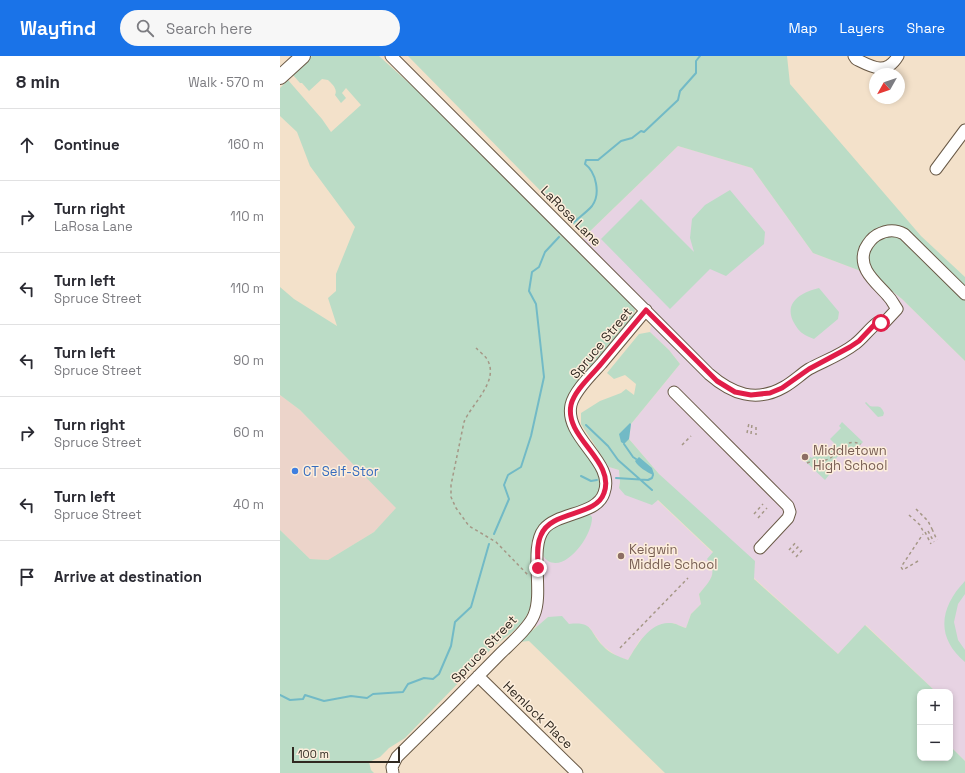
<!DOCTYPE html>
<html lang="en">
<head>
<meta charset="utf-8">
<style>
	:root { --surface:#fff; --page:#f7f7f7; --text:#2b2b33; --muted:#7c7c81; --line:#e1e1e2; --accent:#1a73e8 }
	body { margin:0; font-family:"Space Grotesk",sans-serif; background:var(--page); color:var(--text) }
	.controls { position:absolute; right:12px; bottom:12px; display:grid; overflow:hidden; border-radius:8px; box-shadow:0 2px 6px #0003 }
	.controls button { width:36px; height:36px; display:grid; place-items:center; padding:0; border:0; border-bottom:1px solid var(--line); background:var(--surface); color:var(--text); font:20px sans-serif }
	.compass { position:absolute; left:589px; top:12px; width:36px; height:36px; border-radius:50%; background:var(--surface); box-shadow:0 2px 6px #0003; rotate:230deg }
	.scale { position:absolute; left:12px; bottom:10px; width:108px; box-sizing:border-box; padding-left:4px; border:2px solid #302921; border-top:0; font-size:11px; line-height:14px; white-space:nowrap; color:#302921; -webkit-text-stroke:3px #fdeedc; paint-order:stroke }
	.stop { position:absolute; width:12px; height:12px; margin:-9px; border:3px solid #e11d48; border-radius:50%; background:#fff }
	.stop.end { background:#e11d48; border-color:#fff; box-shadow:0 1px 4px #0008 }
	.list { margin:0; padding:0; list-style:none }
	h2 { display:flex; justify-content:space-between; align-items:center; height:52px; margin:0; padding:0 16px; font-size:17px }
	h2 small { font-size:13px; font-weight:400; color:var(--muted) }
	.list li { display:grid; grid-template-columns:26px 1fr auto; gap:12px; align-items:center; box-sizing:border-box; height:72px; padding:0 16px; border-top:1px solid var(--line) }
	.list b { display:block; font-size:15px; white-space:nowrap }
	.list p { margin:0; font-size:13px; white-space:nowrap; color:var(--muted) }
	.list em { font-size:13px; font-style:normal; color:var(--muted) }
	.icon { flex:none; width:22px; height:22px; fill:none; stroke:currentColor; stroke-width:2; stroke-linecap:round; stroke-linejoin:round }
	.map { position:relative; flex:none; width:685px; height:717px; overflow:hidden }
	header { display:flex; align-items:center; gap:24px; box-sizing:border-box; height:56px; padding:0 20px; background:var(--accent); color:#fff }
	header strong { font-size:19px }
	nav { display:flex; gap:22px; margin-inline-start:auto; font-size:14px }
	.search { width:280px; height:36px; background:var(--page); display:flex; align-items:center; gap:10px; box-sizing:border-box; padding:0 14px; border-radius:22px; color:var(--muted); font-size:15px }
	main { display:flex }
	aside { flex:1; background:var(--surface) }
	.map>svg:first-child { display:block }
	.commercial { fill:#ecd4ca }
	.education { fill:#e7d3e3 }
	.green { fill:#bbdcc6 }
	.water { fill:#72bac6 }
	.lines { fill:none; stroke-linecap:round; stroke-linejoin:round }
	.stream { stroke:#72bac6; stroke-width:2 }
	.minor-casing { stroke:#695946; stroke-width:13 }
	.major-casing { stroke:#695946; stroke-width:16 }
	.path { stroke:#a59786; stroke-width:1.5; stroke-dasharray:3 3; stroke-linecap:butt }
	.minor { stroke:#fff; stroke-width:11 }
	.major { stroke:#fff; stroke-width:14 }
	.route { stroke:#e11d48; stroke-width:5 }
	.education-dot { fill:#8d6e63; stroke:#fdeedc; stroke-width:1.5 }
	.shop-dot { fill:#3f7fe0; stroke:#fdeedc; stroke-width:1.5 }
	.labels { text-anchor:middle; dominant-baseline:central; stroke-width:3; stroke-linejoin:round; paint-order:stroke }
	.street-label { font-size:13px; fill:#302921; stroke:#fdeedc }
	.education-label { font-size:13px; fill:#785e54; stroke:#fdeedc; text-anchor:start }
	.shop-label { font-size:13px; fill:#366cbe; stroke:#fdeedc; text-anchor:start }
</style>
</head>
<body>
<header>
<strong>Wayfind</strong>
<div class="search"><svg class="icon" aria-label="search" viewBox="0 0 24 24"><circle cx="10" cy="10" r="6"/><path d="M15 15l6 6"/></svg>Search here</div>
<nav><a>Map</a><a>Layers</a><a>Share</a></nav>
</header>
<main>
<aside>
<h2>8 min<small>Walk · 570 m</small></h2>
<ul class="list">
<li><svg class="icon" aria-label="ahead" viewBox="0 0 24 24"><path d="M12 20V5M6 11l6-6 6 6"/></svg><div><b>Continue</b></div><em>160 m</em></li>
<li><svg class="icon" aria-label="right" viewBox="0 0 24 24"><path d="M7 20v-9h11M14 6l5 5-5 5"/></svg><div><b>Turn right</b><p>LaRosa Lane</p></div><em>110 m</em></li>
<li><svg class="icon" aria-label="left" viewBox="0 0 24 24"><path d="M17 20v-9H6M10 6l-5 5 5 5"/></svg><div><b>Turn left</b><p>Spruce Street</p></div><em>110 m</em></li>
<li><svg class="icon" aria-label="left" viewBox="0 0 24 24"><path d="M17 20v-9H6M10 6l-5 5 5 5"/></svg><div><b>Turn left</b><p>Spruce Street</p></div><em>90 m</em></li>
<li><svg class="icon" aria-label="right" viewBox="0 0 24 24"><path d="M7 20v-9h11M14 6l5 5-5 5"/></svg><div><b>Turn right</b><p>Spruce Street</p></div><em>60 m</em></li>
<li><svg class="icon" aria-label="left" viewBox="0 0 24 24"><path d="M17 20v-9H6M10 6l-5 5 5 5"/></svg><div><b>Turn left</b><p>Spruce Street</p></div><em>40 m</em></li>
<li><svg class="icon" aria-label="arrive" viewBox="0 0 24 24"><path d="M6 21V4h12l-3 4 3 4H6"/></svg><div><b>Arrive at destination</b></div></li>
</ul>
</aside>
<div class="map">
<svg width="685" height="717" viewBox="0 0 685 717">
	<rect width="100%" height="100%" fill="#f3e1ca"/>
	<path class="commercial" d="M0,339L20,354L117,452L94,476L48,504L30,503L0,474Z"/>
	<path class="education" d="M398,90L472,112L533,197L586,217L602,227L622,243L685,305V705L670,690V636H653L654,634L586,569L558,598L474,522L379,418L349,383L351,368L400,308L389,294L370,276L373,255L301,184Z
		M323,401L329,411L339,414L340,426L339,432L377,444L433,497L431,507L433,516L430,525L419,538L421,548L411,558L406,572L393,567L360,584L348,604L338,601L323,590L309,571L289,568L268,561L257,571L246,562L249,557L253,528L251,493L256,476L262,468L317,439L320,432L315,410Z"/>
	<path class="green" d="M32,0H99L150,46L354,250L355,255L351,264L287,347L319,419C327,457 273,450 257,474C251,482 251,492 251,501C252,549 259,559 215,589L125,682L109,692L100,701L89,706L91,714L94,717H0V474L30,503L48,504L94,476L116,452L20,354L0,339V231L14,243L57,270L48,242L56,235V218L75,171L30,110L17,76L0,60V32L8,24L42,63L51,76L81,49L66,32L62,37L66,42L61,47L55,39C58,33 52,28 48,24L42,23L29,35L22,27H20L13,19Z
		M128,0H507L510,28L641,180L685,221V305L622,243L602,227L586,217L533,197L472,112L398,90L305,180Z
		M450,134L485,176L484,188L446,220L430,213L390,253L321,183L361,143L414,196L410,182L412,163L425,149Z
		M539,232L559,256L558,263L534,283C530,281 526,280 522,277C519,275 515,269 513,265C504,246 522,236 539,232Z
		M370,276L389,294L400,308L351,368L349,383L379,418L475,505L474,523L558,598L585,569L654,634L653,636H640V702H670V690L685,705V717H385L249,585L239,586L268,561L282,560L289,568C314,565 309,576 323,590C329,597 339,601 348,604C357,589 370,565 391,567C396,567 401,571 406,572L411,558L421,548L419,538C429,526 439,517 427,503L433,496L378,444L372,449L345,439L339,432L340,426L339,414L329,411L301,368V357L320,345L341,337L346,333L354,339L356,328L345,319L334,323L327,317L359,278Z
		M586,346L590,350C597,352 600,347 604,357L603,360L598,361L596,359L585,347Z
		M562,366L583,386L570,399L568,398L565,401L563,398L557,401L553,408L556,410L545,424L525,405L529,400L532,402L543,391L547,395L552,392L554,387L550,383L561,372L559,370Z
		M305,458L310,459L312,461C313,478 287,516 268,505C264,502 262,499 262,494C263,490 263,483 266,479C273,467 293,463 305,458Z
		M685,525V538L678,548L674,566L678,584L685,594V606C655,581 660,551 685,525Z"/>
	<path class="water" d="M350,367L351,368L349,383L344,388L341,386L339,378Z
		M359,401L372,412L374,418L373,419C367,416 358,411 355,405Z"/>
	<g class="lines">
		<path class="stream" d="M293,167C298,162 307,156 312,150C321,138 316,116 305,108L306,104H318L341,85L352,82L361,75L364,76L398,44L400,35L416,17V5L420,0
			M306,369L328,390L338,404L372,434
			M344,388L353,401L356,403
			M301,420L311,425L317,424
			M336,422L368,424L372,422L373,419
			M214,478L229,443L224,429L228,419L241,411L251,380L264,321L256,248L249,235L252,216L259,211L265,196L279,181
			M0,639L10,644L23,643L25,639L44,645L71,640L87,642L93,638L123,636L128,628L144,622L153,623L159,618L171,590L175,566L191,551L209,488"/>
		<g class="minor-casing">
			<path id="minor" d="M111,0L429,318C452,338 476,347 504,331C513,326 520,319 529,313C544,305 561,299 575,288C583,282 589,273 597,267L603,268L617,253C614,249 612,244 608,240C597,227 577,213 585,193C588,187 592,182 597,179C606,174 615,173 624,178L685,238
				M574,0L576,3C592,11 606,20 618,0
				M656,113L685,74
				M394,336L508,450L510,456L508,462L480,492
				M198,620L297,717
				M113,717L112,711L117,701C152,667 186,633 220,598C230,588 249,572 254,559C264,536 249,492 264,473C278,456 317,459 324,437C336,406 284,382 291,349C294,335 312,318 321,308C336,290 351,272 366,254"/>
		</g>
		<g class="major-casing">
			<path id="major" d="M0,21L23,0"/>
		</g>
		<path class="path" d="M196,292C199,295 204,299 207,303C220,325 192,347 184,366L171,429V441L176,452L189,470L216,486L248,519
			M476,371V379
			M467,377L469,367
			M471,378L472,368
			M402,389L411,380
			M527,407C533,404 540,406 546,404C559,400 562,381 581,388
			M636,453L648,465L652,473
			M474,458L483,448
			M629,459L640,469L644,477
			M478,462L487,452
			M652,473L657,484
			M648,475L654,486
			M645,476L651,488
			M509,494L517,485
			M512,497L520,489
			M516,501L524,492
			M638,505L623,514L621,511L643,478
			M340,592L408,522"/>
		<use href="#minor" class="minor"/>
		<use href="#major" class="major"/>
	</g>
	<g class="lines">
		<path class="route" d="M258,512C258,501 256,489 261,479C271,454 316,461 324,437C336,405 284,382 291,349C294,335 312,319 321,308C336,290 351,272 366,254L437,325L455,336L471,339L490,337L502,332L529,313L570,291L579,285L595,268L597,267H601"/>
	</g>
	<g class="education-dot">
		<circle cx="525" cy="401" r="4"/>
		<circle cx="341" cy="500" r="4"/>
	</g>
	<circle class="shop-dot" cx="15" cy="415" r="4"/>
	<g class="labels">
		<g class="street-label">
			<text transform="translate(291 160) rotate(45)">LaRosa Lane</text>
			<text transform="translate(321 287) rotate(-50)">Spruce Street</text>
			<text transform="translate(204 593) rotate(-46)">Spruce Street</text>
			<text transform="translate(258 659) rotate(44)">Hemlock Place</text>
		</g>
		<g class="education-label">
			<text x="533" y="394">Middletown<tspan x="533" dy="15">High School</tspan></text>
			<text x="349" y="493">Keigwin<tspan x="349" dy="15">Middle School</tspan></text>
		</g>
		<g class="shop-label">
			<text x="23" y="415">CT Self-Stor</text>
		</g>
	</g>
</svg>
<div class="controls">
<button>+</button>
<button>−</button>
</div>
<svg class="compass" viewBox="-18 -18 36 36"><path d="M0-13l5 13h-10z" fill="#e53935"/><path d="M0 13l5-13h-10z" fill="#7c7c81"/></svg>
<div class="scale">100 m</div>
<div class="stop" style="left:601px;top:267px"></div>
<div class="stop end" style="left:258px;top:512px"></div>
</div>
</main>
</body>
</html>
